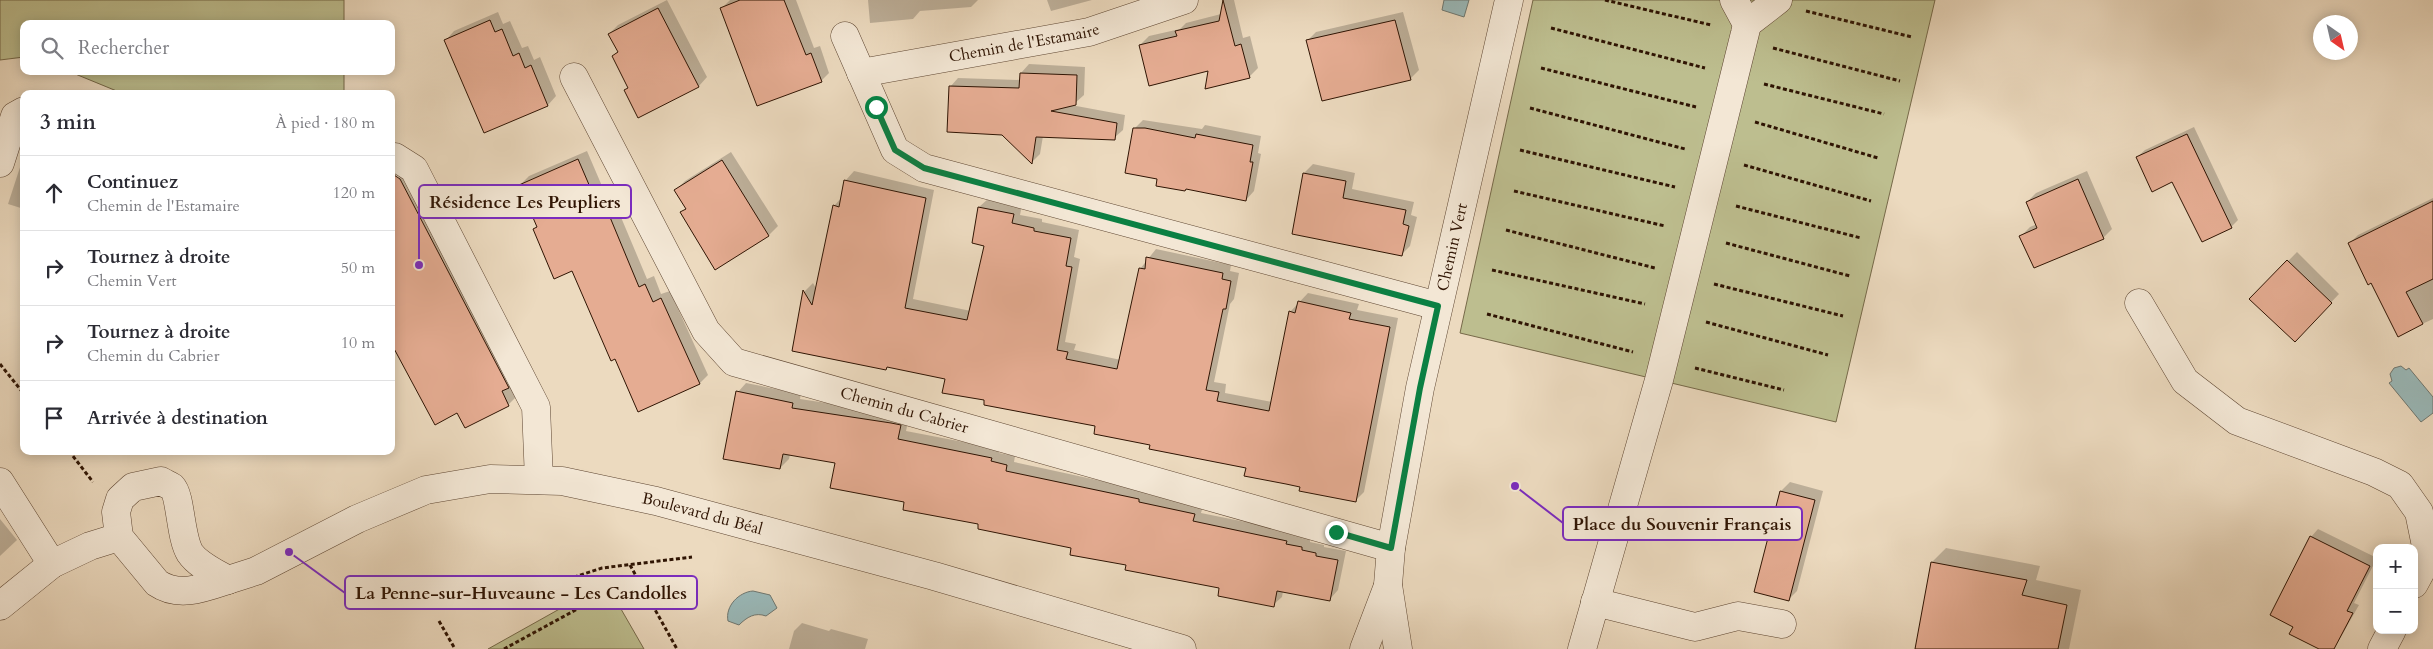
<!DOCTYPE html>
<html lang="fr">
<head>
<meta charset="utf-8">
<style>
	:root { --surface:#fff; --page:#f2f2f3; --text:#2b2b33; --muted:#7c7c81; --line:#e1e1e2 }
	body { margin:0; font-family:Cardo,serif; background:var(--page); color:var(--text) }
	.controls { position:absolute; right:15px; bottom:15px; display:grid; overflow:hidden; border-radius:10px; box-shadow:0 2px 12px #0003 }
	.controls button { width:45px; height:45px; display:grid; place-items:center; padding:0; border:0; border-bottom:1px solid var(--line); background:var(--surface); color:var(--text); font:25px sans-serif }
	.compass { position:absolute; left:2313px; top:15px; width:45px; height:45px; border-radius:50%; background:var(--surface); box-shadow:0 2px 12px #0003; rotate:146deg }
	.stop { position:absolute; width:15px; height:15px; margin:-11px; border:4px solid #0b8043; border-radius:50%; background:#fff }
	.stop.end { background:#0b8043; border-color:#fff; box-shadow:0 1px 5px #0008 }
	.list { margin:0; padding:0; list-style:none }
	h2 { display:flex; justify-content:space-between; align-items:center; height:65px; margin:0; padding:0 20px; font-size:21px }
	h2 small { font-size:16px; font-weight:400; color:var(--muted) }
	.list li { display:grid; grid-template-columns:32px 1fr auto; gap:15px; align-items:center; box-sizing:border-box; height:75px; padding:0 20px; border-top:1px solid var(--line) }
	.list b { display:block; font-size:19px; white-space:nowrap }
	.list p { margin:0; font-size:16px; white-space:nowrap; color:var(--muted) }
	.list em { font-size:16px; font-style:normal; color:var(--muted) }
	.icon { flex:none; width:28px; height:28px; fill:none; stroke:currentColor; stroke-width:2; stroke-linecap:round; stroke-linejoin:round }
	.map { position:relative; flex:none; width:2433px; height:649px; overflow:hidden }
	.search { position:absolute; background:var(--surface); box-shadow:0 2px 12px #0003; left:20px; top:20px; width:375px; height:55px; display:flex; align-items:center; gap:12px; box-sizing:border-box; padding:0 18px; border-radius:10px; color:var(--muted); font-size:19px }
	.panel { position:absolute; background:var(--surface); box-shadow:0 2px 12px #0003; left:20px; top:90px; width:375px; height:365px; border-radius:10px }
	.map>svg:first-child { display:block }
	.green { fill:#bdbe8f; stroke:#766949 }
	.water { fill:#9ab9b9; stroke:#6f7770 }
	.shadow { fill:#0003 }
	.building { fill:#e5ac92; stroke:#2f1403 }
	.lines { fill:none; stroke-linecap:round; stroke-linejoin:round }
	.minor-casing { stroke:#5e4632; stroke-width:29 }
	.path { stroke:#2f1403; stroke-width:3; stroke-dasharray:4 2.5; stroke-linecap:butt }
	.minor { stroke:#f3e7d5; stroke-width:28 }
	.route { stroke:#0b8043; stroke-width:6 }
	.labels { text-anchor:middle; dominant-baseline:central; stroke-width:4.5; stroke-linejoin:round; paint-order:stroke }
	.street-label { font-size:16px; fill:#2f1403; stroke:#f3e7d5 }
	.leader { fill:none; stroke:#7b2cbf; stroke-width:2 }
	.callout-dot { fill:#7b2cbf; stroke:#f3e7d5; stroke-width:2 }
	.callout { fill:#f3e7d5; stroke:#7b2cbf; stroke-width:2 }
	.callout-label { font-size:18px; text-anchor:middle; font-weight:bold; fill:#2f1403 }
</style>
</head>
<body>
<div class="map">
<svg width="2433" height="649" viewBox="0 0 2433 649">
	<rect width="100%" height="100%" fill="#ecdabf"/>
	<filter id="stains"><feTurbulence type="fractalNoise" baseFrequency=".004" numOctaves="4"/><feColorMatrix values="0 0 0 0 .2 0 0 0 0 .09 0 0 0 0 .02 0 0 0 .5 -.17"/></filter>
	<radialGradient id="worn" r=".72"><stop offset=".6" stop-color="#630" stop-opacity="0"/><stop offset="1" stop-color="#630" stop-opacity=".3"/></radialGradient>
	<path class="green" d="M0,0H344V24H24V57L0,60Z
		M1533,0H1935L1836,422L1460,333Z
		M68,71H344V94H124Z
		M606,583L644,649H488Z"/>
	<path class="water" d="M1444,0H1469L1464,17L1442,10Z
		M2401,366L2406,370L2409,368L2433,397V413L2421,422L2389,383L2392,381L2390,374L2394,368Z
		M753,591L770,595L777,608L766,616C755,612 747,617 739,625L728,621C725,606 739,592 753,591Z"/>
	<path class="shadow" d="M667,0L707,77L699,86L638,117L625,91L629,87L613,56L618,51L609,34L618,25Z
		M730,0H796L814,48L820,46L829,73L821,81L722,8Z
		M868,0H978L971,7L920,11L913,19L870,23Z
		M1047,0H1092L1051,11Z
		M1224,0H1234L1243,38L1250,36L1258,68L1249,77L1210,69L1140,45L1149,36L1180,29L1186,23L1221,14Z
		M498,12L503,24L510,21L522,48L528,46L534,60L540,57L556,96L548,105L485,131L446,40L454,31Z
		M1403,12L1419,70L1410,79L1307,41L1316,32Z
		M1029,64L1085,67L1084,95L1075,103L1071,105L1125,115L1123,130L1114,138L1043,136L1040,154L1032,162L950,87L958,78L1021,80V73Z
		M1143,120L1202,129L1205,125L1261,136L1258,153L1261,154L1254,191L1246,200L1159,178L1134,129Z
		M2194,127L2238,220L2231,227L2173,181L2137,157L2145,150Z
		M587,151L605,193L611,205L615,203L647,279L654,276L661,294L670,291L708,375L700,383L616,358L573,270L534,229L538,226L520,185L529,176Z
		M731,152L778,226L769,235L715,268L682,212L687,208L676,190L685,181Z
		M24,155V209L8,204Z
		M1313,164L1355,173L1352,189L1414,202L1411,215L1417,217L1410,246L1401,255L1293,233L1304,173Z
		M417,168L523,390L508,405L391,182Z
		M854,171L934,190L913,299L971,311L985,245L979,207L988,199L1022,205L1020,215L1042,219V222L1079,230L1074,257L1080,259L1065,342L1076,344L1074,350L1121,360L1140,269L1156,249L1231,265L1230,271L1239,273L1234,299L1230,304L1214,382L1226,384L1225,393L1272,402L1290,312L1308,293L1359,304L1357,310L1398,318L1364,492L1355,501L1302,487L1247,467L1152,444L1097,425L985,399L947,378L888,366L885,369L793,350L805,291L813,283L817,290L834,206L842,197L846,180Z
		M2087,171L2112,229L2103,238L2021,236L2030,227L2037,224L2027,202L2036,193Z
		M2433,198V319L2398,335L2350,243L2358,235Z
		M2297,252L2339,294L2303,332L2251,299Z
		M746,383L801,394L800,399L900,414L909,417L906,431L1000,449L999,453L1015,456L1014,462L1148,491L1147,494L1203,506L1201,513L1295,532L1294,535L1310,539V542L1324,545V547L1346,551L1338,590L1330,599L1283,591L1282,597L1273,605L1221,587L1128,564L1072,547L905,502L837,462L790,454L789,459L780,468L738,392Z
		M1790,482L1823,491L1797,591L1788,600L1781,491Z
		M0,519L17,540L0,556Z
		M2318,529L2377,558L2354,603L2359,605L2334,649H2322L2295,626L2311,537Z
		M1946,548L2040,566L2036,580L2081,590L2069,649H1916L1932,562Z
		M802,623L829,631L831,629L868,639L865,649H789L794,631Z"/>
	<path class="building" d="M740,0H784L806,55L811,53L822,82L757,106L720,8Z
		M1223,0L1235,46L1241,44L1250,78L1205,89L1208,71L1149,86L1139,45L1177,36L1175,31L1219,21Z
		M658,8L699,87L638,118L624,90L628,88L612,56L618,52L608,34Z
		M490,20L495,32L502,29L513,56L519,53L525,68L531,65L548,106L484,133L444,40Z
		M1395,20L1411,80L1322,101L1306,40Z
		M1020,73L1077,75L1076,105L1051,111L1117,123L1115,140L1036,137L1032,164L1002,135L947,132L949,86L1019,88Z
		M1133,128H1145L1195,138L1196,134L1253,145L1250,162H1253L1246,201L1186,189L1185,191L1156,186L1157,179L1125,173Z
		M2187,134L2232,228L2202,242L2172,182L2152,192L2136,157Z
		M578,159L596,201L603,212L607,210L639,287L645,284L653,302L661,298L700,384L638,412L615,359L611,361L572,271L554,279L533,229L537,227L519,185Z
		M722,160L769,236L715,270L680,212L686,209L674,190Z
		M391,173L400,179L509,388L502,391L509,406L465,428L457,413L435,425L391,343Z
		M1303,173L1346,181L1343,198L1406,210L1403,224L1409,226L1402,256L1292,234Z
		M2078,179L2104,239L2034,268L2019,236L2037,228L2026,202Z
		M844,180L926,198L905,308L967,320L984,246L972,243L978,207L1014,214L1012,223L1034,228V231L1071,238L1066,266L1072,267L1057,350L1068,352L1066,359L1117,369L1139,268L1145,269L1146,257L1223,273L1222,279L1231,281L1226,309H1223L1206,390L1219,392L1217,401L1269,411L1289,311L1295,313L1298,301L1351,313L1349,319L1390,327L1356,502L1299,491L1300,487L1286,484L1244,476L1246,468L1149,449L1150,445L1094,434L1095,426L984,405V400L942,393L945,379L887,367L886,370L792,351L803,290L812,305L833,205L839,207Z
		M2433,201V279L2406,292L2423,324L2398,337L2371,283L2368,285L2348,243Z
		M2287,260L2332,303L2295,342L2249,299Z
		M736,391L793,403L792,408L891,423L901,425L898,439L992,458L991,461L1007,465L1006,471L1139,499V502L1195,514L1193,521L1287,541L1286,544L1302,547V550L1316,553V556L1338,560L1330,601L1277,591L1274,607L1218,596L1219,588L1125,570L1126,565L1070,555L1071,548L978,529V524L903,510L904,502L830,488L835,463L783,454L780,469L723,459Z
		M1780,491L1815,500L1789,601L1754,592Z
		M2310,536L2370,566L2347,611L2353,613L2334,649H2319L2289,634L2293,627L2270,615Z
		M1931,562L2027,580L2022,595L2067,605L2058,649H1915Z"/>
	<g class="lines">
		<g class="minor-casing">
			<g id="minor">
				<path d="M1747,24L1778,0"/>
				<path d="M845,36L895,150L924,168L1438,306"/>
				<path id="s1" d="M861,73L1089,32L1184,0"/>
				<path id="s2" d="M574,77L706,331L734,362L1391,548"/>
				<path d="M391,157H395L414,169L536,407L539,480"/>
				<path d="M0,163L15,116L24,111"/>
				<path d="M2139,303L2185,381L2237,421L2374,472L2400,485L2419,512L2426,546L2421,571L2414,584"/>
				<path d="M161,481C164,483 169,485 172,487C181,496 180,537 190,553C198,565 216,573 228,580C204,588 179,598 157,583L119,537L116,512L120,499L133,487Z"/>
				<path d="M0,482L52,564"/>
				<path id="s3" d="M228,580L256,571L357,519L426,490L490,479L562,481L656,501L934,576L1182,649"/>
				<path d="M1595,602L1695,627L1738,616L1782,624"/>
				<path d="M0,606L52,564L90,546L119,537"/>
				<path d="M1364,649L1388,586"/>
				<path id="s4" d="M1398,649L1388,585L1391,548L1420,388L1509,0"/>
				<path d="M1582,649L1659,380L1745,33L1747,24L1734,0"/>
				<path d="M2382,649L2392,630"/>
			</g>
		</g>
		<path class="path" d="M1605,0L1711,25
			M1806,11L1912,37
			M1551,28L1705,68
			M1773,48L1900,81
			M1541,68L1696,107
			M1764,84L1884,114
			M1530,108L1685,149
			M1755,122L1878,158
			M1520,150L1675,187
			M1744,165L1871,201
			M1514,191L1665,226
			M1736,206L1861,238
			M1506,230L1655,268
			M1726,243L1850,276
			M1492,270L1645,304
			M1714,284L1843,316
			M1487,314L1633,352
			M1706,322L1828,355
			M0,364L24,394
			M1695,368L1784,390
			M69,451L93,482
			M630,565L677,649
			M512,597L602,568L692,557
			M439,621L455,649
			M504,649L603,595"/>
		<use href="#minor" class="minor"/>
	</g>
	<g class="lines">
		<path class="route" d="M876,107L895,150L924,168L1438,306L1420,388L1391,548L1336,532"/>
	</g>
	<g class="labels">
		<g class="street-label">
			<text stroke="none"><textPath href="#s1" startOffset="166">Chemin de l'Estamaire</textPath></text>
			<text stroke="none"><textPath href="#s4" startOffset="409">Chemin Vert</textPath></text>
			<text stroke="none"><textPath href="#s2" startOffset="505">Chemin du Cabrier</textPath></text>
			<text stroke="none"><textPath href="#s3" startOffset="499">Boulevard du Béal</textPath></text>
		</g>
	</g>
	<path class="leader" d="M419 265L419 202M1515 486L1563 523M289 552L345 593"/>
	<g class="callout-dot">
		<circle cx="419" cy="265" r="5"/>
		<circle cx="1515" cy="486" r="5"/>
		<circle cx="289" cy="552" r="5"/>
	</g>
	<g class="callout">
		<rect x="419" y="185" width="212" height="33" rx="5"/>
		<rect x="1563" y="507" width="239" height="33" rx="5"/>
		<rect x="345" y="576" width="352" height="33" rx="5"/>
	</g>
	<g class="callout-label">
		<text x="525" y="208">Résidence Les Peupliers</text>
		<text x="1682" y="530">Place du Souvenir Français</text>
		<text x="521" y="599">La Penne-sur-Huveaune - Les Candolles</text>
	</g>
	<rect width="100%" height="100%" filter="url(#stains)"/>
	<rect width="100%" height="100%" fill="url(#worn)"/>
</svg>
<div class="controls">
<button>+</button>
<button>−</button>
</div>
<svg class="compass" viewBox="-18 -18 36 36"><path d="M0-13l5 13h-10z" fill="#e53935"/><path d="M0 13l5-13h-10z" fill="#7c7c81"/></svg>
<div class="stop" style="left:876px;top:107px"></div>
<div class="stop end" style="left:1336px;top:532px"></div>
<div class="search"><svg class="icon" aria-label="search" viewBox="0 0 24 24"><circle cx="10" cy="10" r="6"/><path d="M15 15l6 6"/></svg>Rechercher</div>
<section class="panel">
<h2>3 min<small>À pied · 180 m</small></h2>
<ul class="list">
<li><svg class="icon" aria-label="ahead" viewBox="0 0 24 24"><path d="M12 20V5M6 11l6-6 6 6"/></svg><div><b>Continuez</b><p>Chemin de l'Estamaire</p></div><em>120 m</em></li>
<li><svg class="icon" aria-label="right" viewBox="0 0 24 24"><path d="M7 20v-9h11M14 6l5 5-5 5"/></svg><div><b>Tournez à droite</b><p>Chemin Vert</p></div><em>50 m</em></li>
<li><svg class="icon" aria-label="right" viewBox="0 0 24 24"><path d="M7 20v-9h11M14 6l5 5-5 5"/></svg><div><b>Tournez à droite</b><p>Chemin du Cabrier</p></div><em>10 m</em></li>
<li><svg class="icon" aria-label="arrive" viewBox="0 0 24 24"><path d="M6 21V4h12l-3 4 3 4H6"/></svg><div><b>Arrivée à destination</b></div></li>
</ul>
</section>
</div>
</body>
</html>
